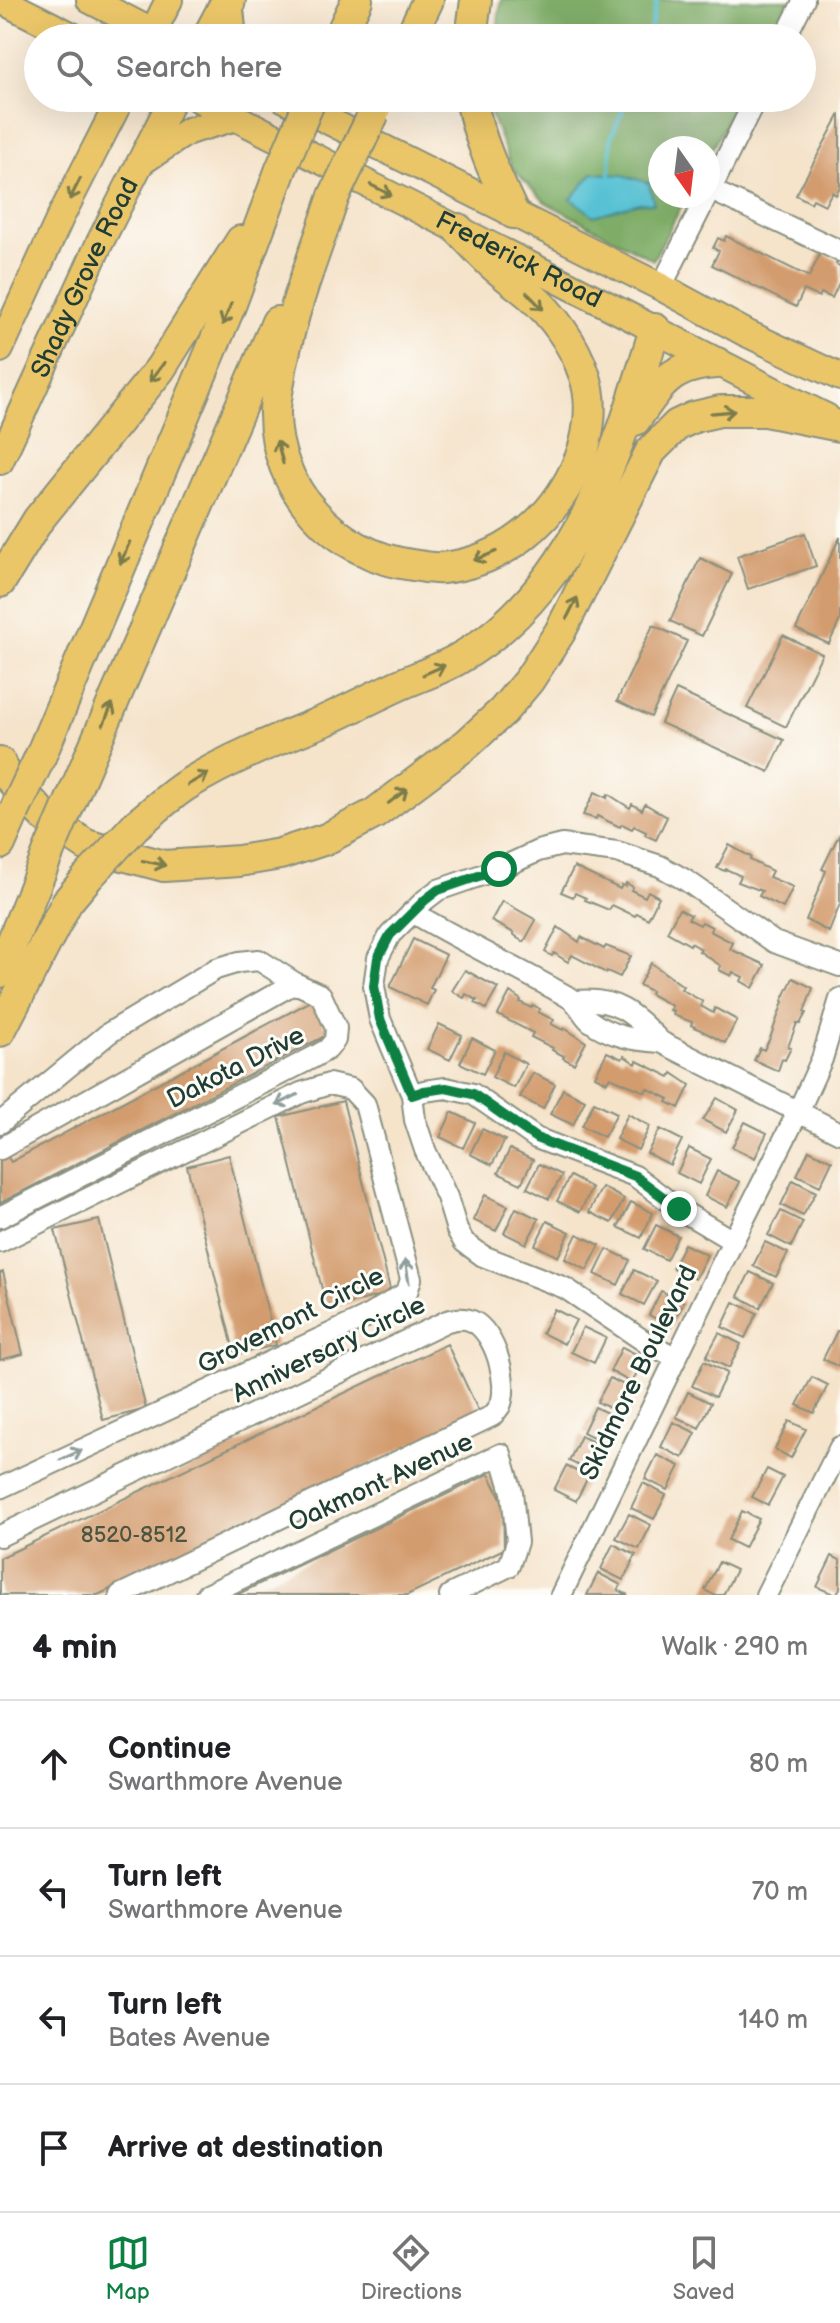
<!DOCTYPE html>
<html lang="en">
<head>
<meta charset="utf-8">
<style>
	:root { --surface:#fff; --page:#f6f6f6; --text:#202124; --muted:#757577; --line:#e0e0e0; --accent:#0b8043 }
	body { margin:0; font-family:"Balsamiq Sans",sans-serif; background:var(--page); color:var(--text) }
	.compass { position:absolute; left:648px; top:136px; width:72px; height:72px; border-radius:50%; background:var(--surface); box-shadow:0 8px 32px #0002; rotate:166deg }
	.stop { position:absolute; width:24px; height:24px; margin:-18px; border:6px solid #0b8043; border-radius:50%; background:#fff }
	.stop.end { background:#0b8043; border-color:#fff; box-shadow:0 2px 8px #0008 }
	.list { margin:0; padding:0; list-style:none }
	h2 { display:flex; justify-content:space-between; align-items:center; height:104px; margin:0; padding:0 32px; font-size:34px }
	h2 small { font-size:26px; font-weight:400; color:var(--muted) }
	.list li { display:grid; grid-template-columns:52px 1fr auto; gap:24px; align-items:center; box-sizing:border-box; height:128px; padding:0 32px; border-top:2px solid var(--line) }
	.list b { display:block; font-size:30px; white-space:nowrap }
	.list p { margin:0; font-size:26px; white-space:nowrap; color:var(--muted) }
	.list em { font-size:26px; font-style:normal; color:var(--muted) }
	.icon { flex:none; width:44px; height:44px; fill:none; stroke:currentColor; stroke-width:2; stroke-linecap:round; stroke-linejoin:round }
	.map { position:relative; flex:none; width:840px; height:1595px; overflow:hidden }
	.search { position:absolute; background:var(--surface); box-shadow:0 8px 32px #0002; left:24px; right:24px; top:24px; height:88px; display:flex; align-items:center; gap:20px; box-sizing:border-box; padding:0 28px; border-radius:44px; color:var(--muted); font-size:30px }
	.sheet { height:616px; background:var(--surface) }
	nav { display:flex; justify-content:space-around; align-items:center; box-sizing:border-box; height:112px; border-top:2px solid var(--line); background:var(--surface); font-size:22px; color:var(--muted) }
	nav a { display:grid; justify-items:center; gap:4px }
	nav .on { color:var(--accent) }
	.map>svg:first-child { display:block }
	.forest { fill:#7fad67; stroke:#4f754e; stroke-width:2 }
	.water { fill:#58c2d4; stroke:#3c8084; stroke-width:2 }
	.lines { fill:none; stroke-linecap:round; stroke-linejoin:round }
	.stream { stroke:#58c2d4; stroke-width:4 }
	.building { fill:#d39c6e }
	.minor-casing { stroke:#8a907f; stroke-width:24 }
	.major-casing { stroke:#8a907f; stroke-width:30 }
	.highway-casing { stroke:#8a907f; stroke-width:34 }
	.minor { stroke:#fff; stroke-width:20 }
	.major { stroke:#ebc669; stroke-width:26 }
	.highway { stroke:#ebc669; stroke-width:30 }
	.highway-bridge-casing { stroke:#8a907f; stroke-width:34; stroke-linecap:butt }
	.highway-bridge { stroke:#ebc669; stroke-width:30 }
	.oneway { stroke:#7b7b4c }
	.oneway2 { stroke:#8f9e9a }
	.route { stroke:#0b8043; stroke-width:10 }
	.labels { text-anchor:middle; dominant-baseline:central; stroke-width:6; stroke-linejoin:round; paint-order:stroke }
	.number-label { font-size:22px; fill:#4c5542 }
	.street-label { font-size:26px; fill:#1f3d34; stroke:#fdfcf7 }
</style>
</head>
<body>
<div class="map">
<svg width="840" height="1595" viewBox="0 0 840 1595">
	<rect width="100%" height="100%" fill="#fdfcf7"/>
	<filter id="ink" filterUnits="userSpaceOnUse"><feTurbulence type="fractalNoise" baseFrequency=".0125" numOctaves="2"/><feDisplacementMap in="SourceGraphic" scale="16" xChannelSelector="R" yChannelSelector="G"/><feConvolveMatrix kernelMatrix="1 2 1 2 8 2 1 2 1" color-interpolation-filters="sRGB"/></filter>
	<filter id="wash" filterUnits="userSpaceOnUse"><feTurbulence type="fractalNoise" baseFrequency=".006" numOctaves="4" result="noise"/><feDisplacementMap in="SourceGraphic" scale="32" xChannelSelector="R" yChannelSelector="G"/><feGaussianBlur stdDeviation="1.8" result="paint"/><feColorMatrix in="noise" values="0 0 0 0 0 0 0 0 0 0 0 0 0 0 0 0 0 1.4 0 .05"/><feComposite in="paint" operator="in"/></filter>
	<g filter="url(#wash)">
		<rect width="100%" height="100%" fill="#f5e3ca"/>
		<path class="forest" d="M501,0H791L771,38H496Z
			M491,98H739L708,156V148H660V196H687L653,260L545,202L512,168L489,110Z"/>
		<path class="water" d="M593,173L623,175L649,183L654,204L639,203L594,216L571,199Z"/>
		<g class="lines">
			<path class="stream" d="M648,38L657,0
				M610,174L611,138L628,98"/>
		</g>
		<g id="blocks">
			<path class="building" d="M840,114V188L836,195L832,192L825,205L813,199L811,203L796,195Z
				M726,236L809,277L821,252L837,261L836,264L840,266V281L832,298L821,293L819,297L804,290L796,307L712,265L719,251L713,248L718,238L724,241Z
				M805,533L816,566L748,589L737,556Z
				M840,537V620L829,644L796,629Z
				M700,558L732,574L702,636L670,621Z
				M653,625L687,641L651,717L617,701Z
				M783,635L822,654L786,727L747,708Z
				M676,690L784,740L769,772L661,723Z
				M595,792L607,798L608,794L630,808L632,804L642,810L645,804L667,817L656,840L645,835L646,832L634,826L632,829L622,824L620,827L597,816L596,819L583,815Z
				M840,833V904L829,932L806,920L826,871L822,869Z
				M729,845L751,857L750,860L772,871L769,877L793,887L783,908L759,896L762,891L738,882L741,876L726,869L725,871L717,868Z
				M574,867L620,889L622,885L625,886L626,883L633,887L631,890L645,897L648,891L659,897L648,919L637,913L635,916L612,905L609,910L585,900L586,898L575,893L573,897L561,892Z
				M502,901L536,920L524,942L517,938V937L513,934L514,933L491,921Z
				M679,909L691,915L688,919L700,925L702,922L712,927L710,931L733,943L730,949L765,965L753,988L741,981L743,977L733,972L731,976L719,970L721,966L699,951L701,949L691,943L690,945L667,932Z
				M558,927L579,942L581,937L604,949L606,946L631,956L620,977L607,971L606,973L572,955L568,962L554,953L552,956L545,952Z
				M413,939L446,955L430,988L434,990L427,1005L390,987Z
				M651,963L683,986L681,989L703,1002L701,1006L713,1013L715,1008L737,1020L725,1043L691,1025L692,1022L673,1015L674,1012L670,1010L672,1006L650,994L651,991L639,985Z
				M465,970L498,988L486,1009L475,1003L477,1000L466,994L464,998L452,991Z
				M793,978L813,988L804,1012L806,1013L800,1024L797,1023L788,1047L791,1048L785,1060L782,1059L778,1071L754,1060L760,1048L764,1050L770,1038L783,1002L782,1001Z
				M510,992L521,1000L520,1002L531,1008L533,1005L540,1009L538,1012L554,1020L551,1024L563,1030L564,1028L586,1042L574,1064L563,1058L564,1056L552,1050L553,1048L531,1037L533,1033L498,1015Z
				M313,1000L329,1034L0,1203V1160L7,1156L11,1162Z
				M439,1024L462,1035L450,1060L427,1049Z
				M472,1038L495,1050L483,1074L460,1063Z
				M504,1052L526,1064L514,1088L492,1077Z
				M607,1052L622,1059L624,1056L636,1064L637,1061L670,1077L672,1073L690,1085L679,1108L667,1102L669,1099L647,1088L645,1092L610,1077L607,1082L595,1076Z
				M533,1073L555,1084L543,1109L520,1097Z
				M563,1089L585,1100L573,1125L550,1114Z
				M717,1098L738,1110L726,1132L703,1120Z
				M343,1101L391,1293L327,1309L279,1117Z
				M594,1102L617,1113L604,1137L582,1126Z
				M452,1112L475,1123L463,1148L440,1137Z
				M628,1114L650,1126L638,1150L616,1139Z
				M745,1122L767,1133L755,1158L732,1147Z
				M482,1129L505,1140L492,1165L470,1154Z
				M660,1129L682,1140L670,1165L647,1153Z
				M689,1148L711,1159L699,1184L677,1173Z
				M510,1149L533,1160L521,1184L498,1173Z
				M809,1150L832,1161L820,1186L797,1175Z
				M229,1155L276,1345L235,1355L187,1166Z
				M539,1164L562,1175L549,1199L527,1188Z
				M717,1171L740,1182L727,1207L705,1196Z
				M570,1176L592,1188L580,1212L557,1201Z
				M793,1180L816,1192L803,1216L781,1205Z
				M602,1187L624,1199L612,1223L589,1212Z
				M485,1195L508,1206L496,1231L473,1220Z
				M631,1202L653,1213L641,1238L618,1227Z
				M516,1208L539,1219L526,1244L504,1233Z
				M781,1211L803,1222L791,1247L768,1235Z
				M99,1220L146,1409L103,1420L55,1230Z
				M547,1221L570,1232L558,1257L535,1245Z
				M656,1225L678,1236L666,1260L644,1249Z
				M577,1234L600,1245L587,1270L565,1259Z
				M765,1242L788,1253L776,1277L753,1266Z
				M684,1244L707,1255L695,1279L672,1268Z
				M607,1249L630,1260L618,1285L595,1274Z
				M634,1270L657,1281L644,1305L622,1294Z
				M3,1272L23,1354L0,1360V1273Z
				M750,1272L773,1283L760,1308L738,1296Z
				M661,1291L684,1302L671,1327L649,1315Z
				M734,1302L757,1313L745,1338L722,1327Z
				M554,1309L576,1320L564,1344L542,1333Z
				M583,1327L606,1338L594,1363L571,1352Z
				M837,1331L840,1332L839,1367L823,1359Z
				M719,1333L741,1344L729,1368L706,1357Z
				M447,1344L479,1412L98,1595H0V1558Z
				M622,1347L644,1358L632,1383L610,1371Z
				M704,1361L727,1373L715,1397L692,1386Z
				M812,1377L828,1385L814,1413L797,1405Z
				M610,1378L632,1389L620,1413L597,1402Z
				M688,1392L711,1403L699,1428L676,1417Z
				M595,1407L617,1418L605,1443L583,1432Z
				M789,1421L806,1429L791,1458L775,1449Z
				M673,1422L696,1433L683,1458L661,1447Z
				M581,1436L603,1447L591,1472L569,1461Z
				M657,1455L680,1466L668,1490L645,1479Z
				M566,1466L588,1477L576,1501L554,1490Z
				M767,1469L783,1477L768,1505L752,1497Z
				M489,1474L503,1502L504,1549L407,1595H236Z
				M643,1483L666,1495L654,1519L631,1508Z
				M742,1511L759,1519L744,1548L728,1540Z
				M629,1514L651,1525L639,1549L616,1538Z
				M613,1544L636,1555L623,1580L601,1569Z
				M832,1556L840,1560V1588L836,1595L817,1587Z
				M719,1562L736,1570L723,1595H714L705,1590Z
				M598,1573L621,1585L618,1590L628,1595H587Z"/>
		</g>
	</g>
	<g filter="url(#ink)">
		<use href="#blocks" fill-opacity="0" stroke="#8a907f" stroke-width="2"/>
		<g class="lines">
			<g class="minor-casing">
				<path id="minor" d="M785,38L804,0
					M711,190L840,251
					M708,195L756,98
					M661,287L707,196
					M412,912C464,943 518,968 570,998C579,1003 582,1014 590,1021C611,1037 636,1040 661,1042
					M575,1001C617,997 632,1013 661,1042L840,1133
					M412,1095L424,1091L446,1088L473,1094L536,1138L635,1176L679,1209L733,1241
					M0,1123L109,1033L216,969L239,962L259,960L295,983
					M0,1149L295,983L321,995L336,1028L335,1040L328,1049L312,1058L0,1217
					M0,1242L301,1093L329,1084L351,1089L365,1104L411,1279L407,1292L364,1318L0,1488
					M676,1357L650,1345L565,1288L483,1256L464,1242L457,1230L447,1197L425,1150L415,1120L412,1095L380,1019L374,986L378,958L390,935L425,900L438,890L499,869L538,851L562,845L617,852L660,866L687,881L774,942L840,966
					M0,1536L447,1321C455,1319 463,1317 472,1321C495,1331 510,1384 500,1406C498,1409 494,1414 492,1416L120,1595
					M206,1595L501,1454L512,1492L517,1542L509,1566L450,1595
					M561,1595L733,1241L798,1112L822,1059L840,999
					M766,1595L840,1447"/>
			</g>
			<g class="major-casing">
				<g id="major">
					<path d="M1,0L76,38"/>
					<path d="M90,0L164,38"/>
					<path d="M232,0L230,9L233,38"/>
					<path d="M150,38L169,0"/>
					<path d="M205,38L225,0"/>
					<path id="s1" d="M197,98C313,156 429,214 545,273C639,321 732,370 826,417"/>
					<path d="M283,98L661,287L746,333L840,377"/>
					<path d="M141,162L188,131L236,117"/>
					<path d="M0,349L60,218L121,98"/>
					<path id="s2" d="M0,461L100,242L173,98"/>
				</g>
			</g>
			<g class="highway-casing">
				<path id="highway" d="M339,38L357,0
					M410,38L428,0
					M471,38L476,0
					M471,98C478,138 496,177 513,213
					M334,196C314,257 288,318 279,382C277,392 275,402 275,412C274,489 336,555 412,565C421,566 432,569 442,568C502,562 551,523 576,468C589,441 595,403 584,374C574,344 553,315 529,294C517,284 504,275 492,264C480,253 469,240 458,229
					M635,420C660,385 670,365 717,363
					M0,582L38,520L160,369L241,241
					M41,755L230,306L281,169
					M0,763L6,774L46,818L86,845L164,866L239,861L280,854L326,839L374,814L467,744L503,711L529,680L560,632L651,451L677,425L694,417L720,411H765L840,426
					M77,786L277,322
					M136,825C153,812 170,795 188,784C232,757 279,739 326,720C350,709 373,697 397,686C417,677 439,670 458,659C577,591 618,451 655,329
					M0,844L14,812
					M0,972L51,846
					M0,1031L67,902L87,878"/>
			</g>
			<use href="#minor" class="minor"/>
			<use href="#major" class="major"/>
			<use href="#highway" class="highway"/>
			<g class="highway-bridge-casing">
				<path id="highway-bridge" d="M281,169L311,98
					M334,196L374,113
					M14,812L41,755
					M51,846L77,786
					M87,878L136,825"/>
			</g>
			<use href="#highway-bridge" class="highway-bridge"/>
		</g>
		<defs><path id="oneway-shaft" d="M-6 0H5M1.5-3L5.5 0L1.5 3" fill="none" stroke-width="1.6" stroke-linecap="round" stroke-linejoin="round" transform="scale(2)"/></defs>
		<g class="oneway">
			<use href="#oneway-shaft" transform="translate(75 189) rotate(117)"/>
			<use href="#oneway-shaft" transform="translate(381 190) rotate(27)"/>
			<use href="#oneway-shaft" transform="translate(535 301) rotate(46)"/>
			<use href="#oneway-shaft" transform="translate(227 314) rotate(112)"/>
			<use href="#oneway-shaft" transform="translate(157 372) rotate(127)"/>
			<use href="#oneway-shaft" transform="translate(723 412) rotate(-5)"/>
			<use href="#oneway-shaft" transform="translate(280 452) rotate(-105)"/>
			<use href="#oneway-shaft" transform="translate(125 553) rotate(113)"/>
			<use href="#oneway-shaft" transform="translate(485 556) rotate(158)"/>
			<use href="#oneway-shaft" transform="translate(572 608) rotate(-63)"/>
			<use href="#oneway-shaft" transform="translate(434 670) rotate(-24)"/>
			<use href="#oneway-shaft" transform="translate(108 714) rotate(-67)"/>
			<use href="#oneway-shaft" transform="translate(198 779) rotate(-29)"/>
			<use href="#oneway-shaft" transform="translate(398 796) rotate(-37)"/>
			<use href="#oneway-shaft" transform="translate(154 863) rotate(12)"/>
		</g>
		<g class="oneway2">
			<use href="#oneway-shaft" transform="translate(287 1100) rotate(153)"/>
			<use href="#oneway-shaft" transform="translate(407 1271) rotate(-99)"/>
			<use href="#oneway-shaft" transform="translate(71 1455) rotate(-24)"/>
		</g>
	</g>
	<g class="lines" filter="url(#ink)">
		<path class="route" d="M499,869L438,890L425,900L390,935L378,958L374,986L380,1019L412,1095L424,1091L446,1088L473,1094L536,1138L635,1176L679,1209"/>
	</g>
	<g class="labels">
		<g class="number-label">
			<text x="134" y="1535">8520-8512</text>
		</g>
		<g class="street-label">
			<text stroke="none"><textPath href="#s1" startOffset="360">Frederick Road</textPath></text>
			<text stroke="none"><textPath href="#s2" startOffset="202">Shady Grove Road</textPath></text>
			<text transform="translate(236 1068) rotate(-27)">Dakota Drive</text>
			<text transform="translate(291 1321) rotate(-27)">Grovemont Circle</text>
			<text transform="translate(329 1350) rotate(-26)">Anniversary Circle</text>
			<text transform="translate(639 1373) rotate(-64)">Skidmore Boulevard</text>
			<text transform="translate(381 1483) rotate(-25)">Oakmont Avenue</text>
		</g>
	</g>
</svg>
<svg class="compass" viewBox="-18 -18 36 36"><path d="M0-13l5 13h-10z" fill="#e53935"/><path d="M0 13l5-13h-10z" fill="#757577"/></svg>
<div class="stop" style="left:499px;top:869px"></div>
<div class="stop end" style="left:679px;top:1209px"></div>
<div class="search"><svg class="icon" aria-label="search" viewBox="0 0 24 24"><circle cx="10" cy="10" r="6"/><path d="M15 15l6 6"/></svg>Search here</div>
</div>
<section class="sheet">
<h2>4 min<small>Walk · 290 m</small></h2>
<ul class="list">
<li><svg class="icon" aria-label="ahead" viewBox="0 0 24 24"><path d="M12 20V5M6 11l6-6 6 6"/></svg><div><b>Continue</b><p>Swarthmore Avenue</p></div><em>80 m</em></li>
<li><svg class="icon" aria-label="left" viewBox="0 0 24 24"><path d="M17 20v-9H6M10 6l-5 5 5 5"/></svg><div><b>Turn left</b><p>Swarthmore Avenue</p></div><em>70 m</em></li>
<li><svg class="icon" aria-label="left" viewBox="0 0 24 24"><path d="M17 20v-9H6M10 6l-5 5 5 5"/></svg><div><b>Turn left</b><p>Bates Avenue</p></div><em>140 m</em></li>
<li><svg class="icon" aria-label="arrive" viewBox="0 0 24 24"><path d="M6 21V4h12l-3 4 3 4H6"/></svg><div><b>Arrive at destination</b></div></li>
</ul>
</section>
<nav>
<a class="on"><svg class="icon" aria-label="map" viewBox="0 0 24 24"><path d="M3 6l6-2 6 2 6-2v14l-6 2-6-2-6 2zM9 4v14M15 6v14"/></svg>Map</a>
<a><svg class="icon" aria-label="directions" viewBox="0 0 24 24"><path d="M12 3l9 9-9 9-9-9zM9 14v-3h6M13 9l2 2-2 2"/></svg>Directions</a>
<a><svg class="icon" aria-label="saved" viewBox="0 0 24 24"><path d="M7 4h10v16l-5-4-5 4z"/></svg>Saved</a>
</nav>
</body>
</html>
